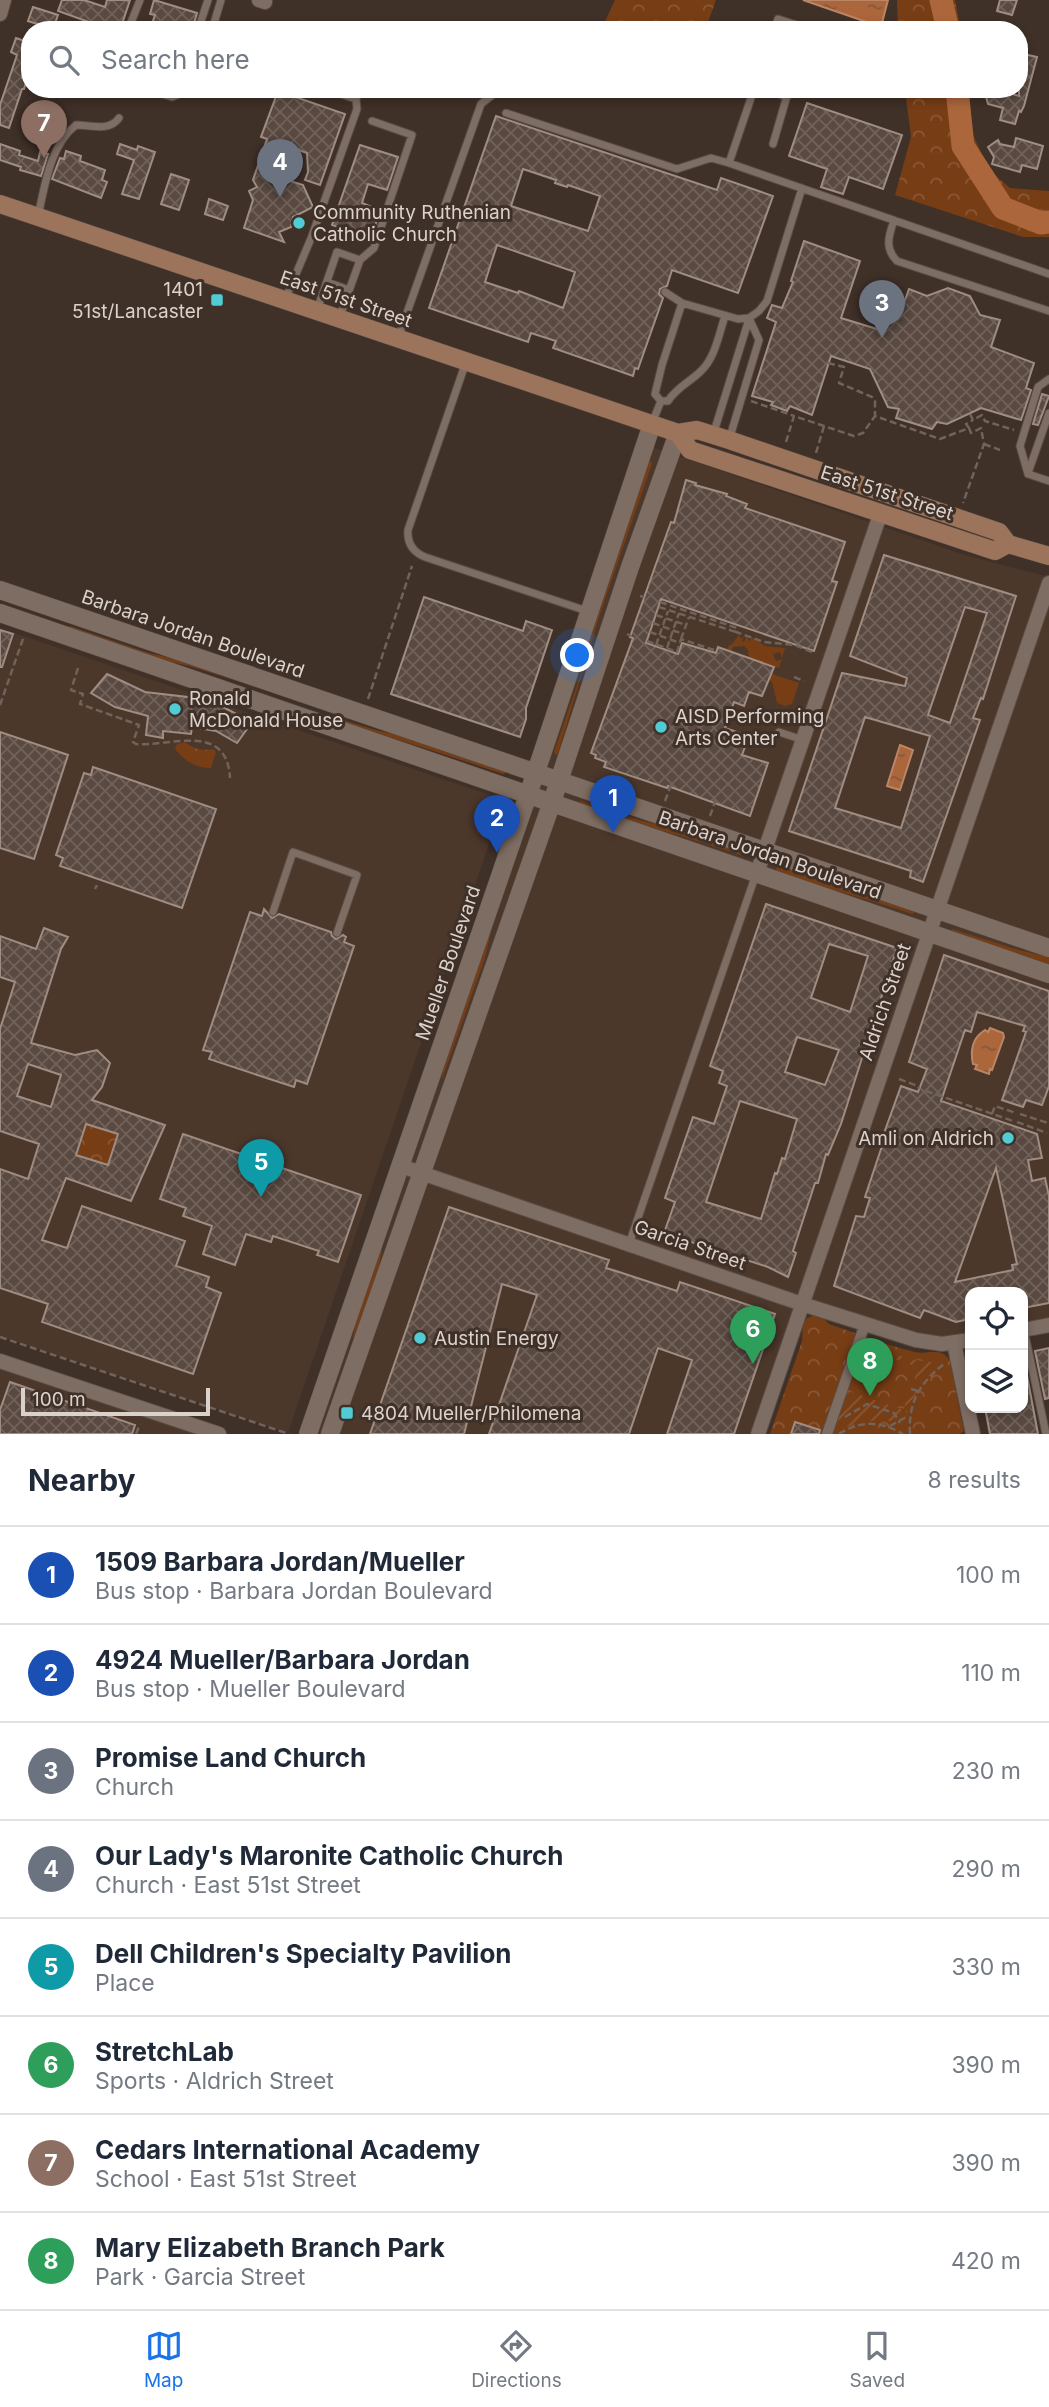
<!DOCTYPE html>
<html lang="en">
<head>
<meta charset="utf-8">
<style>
	:root { --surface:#fff; --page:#f2f2f3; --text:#1f2937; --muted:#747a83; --line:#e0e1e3; --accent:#1a73e8 }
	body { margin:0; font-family:Inter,sans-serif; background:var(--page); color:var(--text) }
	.controls { position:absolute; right:21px; bottom:21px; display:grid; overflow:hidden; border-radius:14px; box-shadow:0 4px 10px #0003 }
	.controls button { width:63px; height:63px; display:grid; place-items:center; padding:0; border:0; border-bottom:2px solid var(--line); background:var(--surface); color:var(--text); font:35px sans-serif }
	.scale { position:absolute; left:21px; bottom:18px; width:189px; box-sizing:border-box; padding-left:7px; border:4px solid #dcd2cc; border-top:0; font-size:19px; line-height:24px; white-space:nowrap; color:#dcd2cc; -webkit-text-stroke:5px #3f3028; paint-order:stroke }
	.you { position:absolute; left:578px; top:656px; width:24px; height:24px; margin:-18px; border:5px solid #fff; border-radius:50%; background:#1a73e8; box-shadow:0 0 0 10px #1a73e833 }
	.badge { display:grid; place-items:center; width:46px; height:46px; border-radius:50%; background:var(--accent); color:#fff; font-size:23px; font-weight:700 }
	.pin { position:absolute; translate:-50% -58px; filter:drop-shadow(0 2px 4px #0008) }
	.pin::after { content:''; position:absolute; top:37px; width:24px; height:21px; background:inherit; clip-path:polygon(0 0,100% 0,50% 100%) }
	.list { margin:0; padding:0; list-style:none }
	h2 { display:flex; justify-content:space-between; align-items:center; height:91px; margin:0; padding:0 28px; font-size:30px }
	h2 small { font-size:23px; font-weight:400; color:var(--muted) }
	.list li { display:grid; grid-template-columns:46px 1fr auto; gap:21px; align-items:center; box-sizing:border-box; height:98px; padding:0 28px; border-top:2px solid var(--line) }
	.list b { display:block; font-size:26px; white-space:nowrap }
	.list p { margin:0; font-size:23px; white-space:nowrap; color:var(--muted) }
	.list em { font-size:23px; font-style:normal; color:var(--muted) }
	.icon { flex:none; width:38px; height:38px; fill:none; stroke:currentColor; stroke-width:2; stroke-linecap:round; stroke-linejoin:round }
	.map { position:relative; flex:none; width:1049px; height:1434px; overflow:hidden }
	.search { position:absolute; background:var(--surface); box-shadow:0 4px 10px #0003; left:21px; right:21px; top:21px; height:77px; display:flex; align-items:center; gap:18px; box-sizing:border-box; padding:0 24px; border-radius:28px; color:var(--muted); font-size:26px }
	.sheet { height:875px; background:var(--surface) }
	nav { display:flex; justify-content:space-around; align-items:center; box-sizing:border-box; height:98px; border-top:2px solid var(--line); background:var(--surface); font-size:19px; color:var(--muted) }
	nav a { display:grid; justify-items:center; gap:4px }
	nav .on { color:var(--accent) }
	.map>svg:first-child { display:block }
	.built { fill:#4c372b }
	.grass { fill:#773d15 }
	.forest { fill:url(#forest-crowns) }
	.garden { fill:url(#garden-furrows) }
	.water { fill:url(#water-ripples); stroke:#ba8666; stroke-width:2 }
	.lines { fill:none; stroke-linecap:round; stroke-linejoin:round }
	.river { stroke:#ab663b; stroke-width:23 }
	.building { fill:url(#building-cross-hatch); stroke:#9f8d83; stroke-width:2; fill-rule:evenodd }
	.service-casing { stroke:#584c45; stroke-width:9 }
	.pedestrian-casing { stroke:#584c45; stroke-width:12 }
	.minor-casing { stroke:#584c45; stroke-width:16 }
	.tertiary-casing { stroke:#584c45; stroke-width:19 }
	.secondary-casing { stroke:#584c45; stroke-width:19 }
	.path { stroke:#70635b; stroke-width:2.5; stroke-dasharray:7 3.5; stroke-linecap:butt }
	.service { stroke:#7e6d63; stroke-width:7 }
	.pedestrian { stroke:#7e6d63; stroke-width:10 }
	.minor { stroke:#7e6d63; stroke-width:14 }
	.tertiary { stroke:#7e6d63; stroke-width:18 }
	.secondary { stroke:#9b745b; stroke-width:18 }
	.poi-dot { fill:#51ccd4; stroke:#3f3028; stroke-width:2.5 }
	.labels { text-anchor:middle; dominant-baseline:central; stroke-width:6; stroke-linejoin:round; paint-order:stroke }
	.poi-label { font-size:19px; fill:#dcd2cc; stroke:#3f3028; text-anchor:start }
	.street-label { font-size:19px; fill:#dcd2cc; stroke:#3f3028 }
</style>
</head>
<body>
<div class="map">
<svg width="1049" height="1434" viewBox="0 0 1049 1434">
	<defs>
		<pattern id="forest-crowns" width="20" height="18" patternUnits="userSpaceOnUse" patternTransform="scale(1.75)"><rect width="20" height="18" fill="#773d15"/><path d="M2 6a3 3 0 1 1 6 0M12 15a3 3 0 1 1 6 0" fill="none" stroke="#8a5836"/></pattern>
		<pattern id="garden-furrows" width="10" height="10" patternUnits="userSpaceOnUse" patternTransform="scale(1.75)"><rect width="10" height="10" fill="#773d15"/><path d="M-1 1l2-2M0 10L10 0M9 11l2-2" fill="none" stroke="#8a5836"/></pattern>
		<pattern id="water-ripples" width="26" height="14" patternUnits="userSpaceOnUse" patternTransform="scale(1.75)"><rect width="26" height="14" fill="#ab663b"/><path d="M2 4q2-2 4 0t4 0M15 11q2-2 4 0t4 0" fill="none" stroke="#86583c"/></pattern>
		<pattern id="building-cross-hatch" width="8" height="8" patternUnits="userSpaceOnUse" patternTransform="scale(1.75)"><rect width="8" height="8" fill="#594940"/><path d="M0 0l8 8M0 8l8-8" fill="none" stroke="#70625a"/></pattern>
	</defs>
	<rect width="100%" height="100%" fill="#3f3028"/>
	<path class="built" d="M649,446L965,555L1049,577V1325L1023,1330V1292H970V1340L949,1344L802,1304L758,1434H308Z
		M0,628L504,800L288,1433L0,1336Z
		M0,1358L220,1434H0Z"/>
	<path class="grass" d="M651,461L652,464L600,614L558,753L556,755L554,752L584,665L593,625L648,462Z
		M70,626L149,653L191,662L257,687L189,666L161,660L67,628Z
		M739,635L741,639L744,635L742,641L744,642L747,635L749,642L751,637L765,646L785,648L782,658L780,652L773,654L776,661L782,659L779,668L749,658L748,650L744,646L733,647L731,651L727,650L729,645H731Z
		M749,666L799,683L792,704L785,706L777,703L772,682Z
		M311,710L376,730L413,738L506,770V773L503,774C439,752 375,733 311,712Z
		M580,801L638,820L680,830L746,854L743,856C688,837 633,823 579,805Z
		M777,864L915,911V912L912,914C867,898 821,888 776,872Z
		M494,919L485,958L441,1082L446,1053Z
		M952,929L1019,950L1049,957V966L951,932Z
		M379,1250L382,1251L379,1267L355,1339L353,1338L357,1313Z"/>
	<path class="forest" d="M615,0H716L705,30H601Z
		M897,0H955L961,30H898Z
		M905,89H967L971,130L989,170L1010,188L1049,191V237H1023L895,195L911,137Z
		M185,742C193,749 202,751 213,749L216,752L211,768C195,768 185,761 175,749L177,744Z
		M86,1124L118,1134L108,1165L76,1155Z
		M815,1315L824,1319L829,1324C858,1334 886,1345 915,1352C929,1355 941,1346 950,1361L964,1431L960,1434H770L802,1341L803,1324L807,1318Z"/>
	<path class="garden" d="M863,1344L910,1359L936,1363L938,1365L917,1389L912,1387L918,1367L864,1348L862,1353H859Z
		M848,1386H850L849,1391L903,1410L911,1390L916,1393C896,1434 899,1416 863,1422C853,1423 844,1429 835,1431L834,1430Z"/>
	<path class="water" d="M803,0H888L881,27Z
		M900,745L913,750L900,790L887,786Z
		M990,1028L1003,1033L1004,1037L992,1070L990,1069L989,1074L975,1069L977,1065L973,1064C970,1050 972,1038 985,1030L988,1032Z"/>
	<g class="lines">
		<path class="river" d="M941,0L948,30
			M957,89L963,146L1003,208L1041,223L1049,222"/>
	</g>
	<path class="building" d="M62,0H84L105,7L107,0H130L120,30H111L58,11Z
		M154,0L197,13L192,30H150L155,15L150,14Z
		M1000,0H1017L1012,15L997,11Z
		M33,7L58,15L53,29L28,21Z
		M16,38L30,43V59L28,58L22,78L27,79L24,89H22L9,128L0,125V105L17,55L11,52Z
		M1019,53L1037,57L1024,106L1021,112L1019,111L1015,124L1000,120L1003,108L988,104L984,89H997L1019,96Z
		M278,91L345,114L320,185L305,180L308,172L307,153L288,146L278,177L303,185L313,207L293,217L291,227L279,232L284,242L244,228L253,200L249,191L257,187L253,180L267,139L261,137Z
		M807,103L902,135L883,189L849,177L843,194L821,187L827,169L789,156Z
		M496,116L717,190L721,178L773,196L738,293L672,270L667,286L660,289L659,294L663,298L638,369L635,368L633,376L553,348L556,341L531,333L528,342L429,308ZM523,169L556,180L555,183L567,187L568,185L600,196L588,231L511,206ZM497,245L575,272L563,308L519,291L518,293L485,282Z
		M1016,138L1043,146L1037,169L1022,165L1020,172L992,164L994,157L988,147L998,140L1000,144L1014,147Z
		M0,144L20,151L19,155L38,161L40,152L48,154L41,176L20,170L21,167L0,160Z
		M120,144L137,150L138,146L155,152L139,199L122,194L134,160L117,154Z
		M360,145L398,157L387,190L368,184L362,203L380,210L371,239L332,225Z
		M66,151L81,156L80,161L105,170L102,180L107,182L101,198L52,179L60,158L64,159Z
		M171,174L189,180L179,210L161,204Z
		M209,199L228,206L223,220L205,214Z
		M804,241L860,261L841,318L877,329L885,310L899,316L909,289L927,296L948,288L970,296L980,315L1000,320L991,347L1034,363L1026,388L1031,390L1021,420L981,408L947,424L937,422L932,429L896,418L899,409L888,407L870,369L831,356L812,415L790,406L787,411L771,405L773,402L752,396L776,322L767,318L772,305L782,308L793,282L791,281Z
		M1042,394L1049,396L1038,425L1033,424Z
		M686,480L696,483L695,485L727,494L726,496L747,504L745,508L845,542L832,581L837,582L814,651L661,599L653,623L646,643L678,654L682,643L716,653L718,647L774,667L762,696L749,692L744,706L734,702L725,728L749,736L742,755L768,763L750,816L668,786L667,788L604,767L606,762L595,758L596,755L591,753L633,638L630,637L671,522L674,523Z
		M884,555L1016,596L983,699L981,698L973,718L980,720L923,882L910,877L911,871L789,831L842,673L905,686L907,678L850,656ZM965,607L987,613L950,723L928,715ZM865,717L930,736L901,828L835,808Z
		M424,597L523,631L526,621L552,630L526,708V719L520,737L391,694Z
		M0,630L13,634L2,667H0Z
		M107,674L145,692L196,698V700L225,708L252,722L237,743L216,731L192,727L191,734L163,731V738L146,735L148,716L115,707L91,693Z
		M0,732L68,755L34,859L0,848Z
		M93,767L216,809L182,908L60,866L63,858L56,855L84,773L91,775Z
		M766,904L897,948L841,1124L828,1155L826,1154L818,1183H815L793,1251L796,1253L788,1277L768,1267L664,1233L675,1202L665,1198L693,1117L714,1124L727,1086L719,1083L723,1071L710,1066ZM829,944L868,956L850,1012L811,998ZM797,1037L839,1050L825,1085L785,1072ZM740,1101L797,1119L785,1159L782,1158L777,1174L775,1173L761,1219L706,1202Z
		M264,909L272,918L279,914L331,932L332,936L336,939L343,935L346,937L344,942L354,946L307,1084L296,1080L294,1087L209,1059L212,1052L203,1050L250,912L262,916Z
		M44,928L68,937L61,949L31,1043L75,1055L97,1050L110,1063L102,1087L92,1100L165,1125L131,1201L66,1178L42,1240L67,1248L82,1206L185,1241L176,1266L209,1277L206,1287L221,1293L193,1374L42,1322L48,1304L0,1288V1169L28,1179L39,1144L0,1131V1029L15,982L0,977V936L36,949ZM28,1064L61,1075L51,1107L17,1096ZM86,1124L118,1134L108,1165L76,1155Z
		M944,955L1049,991V1086L1042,1105L1026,1100L1023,1107L1002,1100L1026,1032L1023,1031L1025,1026L977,1012L971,1032L965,1030L941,1101L1037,1134L1042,1158L1028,1160L1032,1181L1045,1178L1049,1196V1303L1023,1308V1292H970V1319L956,1322L924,1310L920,1318L834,1286L856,1216L864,1217L870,1198L865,1197L885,1137L883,1136L901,1086L918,1092L927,1069L909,1062ZM996,1168L1017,1264L1012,1265L1013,1270L955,1282Z
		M183,1134L361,1195L338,1262L317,1255L319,1251L273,1236L271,1242L246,1234L235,1265L203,1254L212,1226L183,1216L186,1208L160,1199Z
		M449,1207L609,1260L606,1268L616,1271L677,1291L680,1282L775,1314L734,1434H667L692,1360L658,1348L629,1434H489L537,1295L502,1284L464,1434H370Z
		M1049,1348V1398L1045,1399L1035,1351Z
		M1023,1354L1038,1434H990L985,1408H1023Z
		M10,1382L135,1425L132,1434H0V1410Z
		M795,1422L820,1430L819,1434H791Z"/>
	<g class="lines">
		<g class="service-casing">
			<path id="service" d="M128,30L140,0
				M198,30L208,0
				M212,30L221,0
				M774,30L778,19L812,30
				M145,89L172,97L177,95L179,89
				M201,89V90
				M326,89L356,99
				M766,89L787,97
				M506,113L677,169L711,158L729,163L1049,274
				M773,144L789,89
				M729,163L754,89
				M38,216C45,185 50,145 76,125C92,125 109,132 119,118
				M894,220C889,235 884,248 897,261L1049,311
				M360,260L374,248L412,135L372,121
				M327,282L349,290
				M665,292L682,303L738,319L749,318L759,311L767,301L802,188
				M285,300L312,236L357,109L356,99L360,89
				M317,310L337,252L360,260L340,316
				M398,338L481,104L500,89
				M466,362L408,530C407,543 413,552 425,557L590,612
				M661,401H668C677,387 690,382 701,371C715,358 719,334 725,316
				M661,401L655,394L662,365L682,303
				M652,423L661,401
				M713,435L749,319
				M729,440L759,340L749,318
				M1028,473L1049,413
				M1028,474L1020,446L1038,387L1049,379
				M1028,474L1049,481
				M779,732L803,740
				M273,912L293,852L357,875L337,933
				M629,1244L756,874
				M1024,1330L1046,1434"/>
		</g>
		<g class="pedestrian-casing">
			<path id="pedestrian" d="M827,1434L865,1324"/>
		</g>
		<g class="minor-casing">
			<path id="minor" d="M259,0L265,2
				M0,14L4,0
				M757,873L880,515
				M401,1166L802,1304L916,1340L942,1344L970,1340
				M1023,1330L1049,1325
				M954,1343L973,1434
				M0,1361L219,1434
				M758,1434L1049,583"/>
		</g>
		<g class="tertiary-casing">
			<path id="tertiary" d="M0,590L1049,948
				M0,613L1049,974
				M308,1434L541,757L652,424
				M330,1434L552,802L630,567L678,433"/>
		</g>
		<g class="secondary-casing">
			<path id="secondary" d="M0,204L678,433L697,430L729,440L999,532L1008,544
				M678,433L690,450L995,551L1008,544L1049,556"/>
		</g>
		<path class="path" d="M828,363L844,367L839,383L872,397L875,401V416
			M751,401L794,416
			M970,414L973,420L982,415L985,421L1014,430
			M969,428L966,424L973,420
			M786,442L794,416L854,436L863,433L875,416L940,439L969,428L971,433L981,428L984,444L963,503
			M984,444L1000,450
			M816,453L824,426
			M640,596L644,597
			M660,602L737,628L736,632L764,642L795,645L814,653
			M659,607L736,632
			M656,615L686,625
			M653,623L683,634
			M650,632L680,643
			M627,634L631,636
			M681,639L689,617
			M647,641L677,652L681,639L717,651
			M656,645L668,611
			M667,648L679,613
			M78,668L71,690L83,694L80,704L139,725L133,742L136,744C169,747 227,721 230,778
			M794,677L804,681
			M368,699L412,566
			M0,705L24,636
			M665,801L671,785
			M710,816L716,799
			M95,889L97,885
			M899,1079L918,1086L919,1089
			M926,1091L1013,1121
			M992,1114L995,1106L1016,1113
			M1020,1114L1048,1123
			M1017,1122L1047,1133
			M0,1337L289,1434
			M911,1389L921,1392
			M845,1417L867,1404L894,1413L900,1423
			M890,1426L908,1416
			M136,1434L140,1424
			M839,1434C860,1420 881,1421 903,1434
			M910,1434C908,1402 920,1383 944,1364"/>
		<use href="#service" class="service"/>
		<use href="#pedestrian" class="pedestrian"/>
		<use href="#minor" class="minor"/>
		<use href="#tertiary" class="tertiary"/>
		<use href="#secondary" class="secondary"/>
	</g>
	<g class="poi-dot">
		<circle cx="299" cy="223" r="7"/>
		<rect x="210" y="293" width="14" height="14" rx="3.5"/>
		<circle cx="175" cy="709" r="7"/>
		<circle cx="661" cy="727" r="7"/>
		<circle cx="1008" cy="1138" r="7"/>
		<circle cx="420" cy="1338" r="7"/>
		<rect x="340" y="1406" width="14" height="14" rx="3.5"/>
	</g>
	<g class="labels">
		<g class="poi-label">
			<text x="313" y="212">Community Ruthenian<tspan x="313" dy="22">Catholic Church</tspan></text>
			<text x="203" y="289" text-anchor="end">1401<tspan x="203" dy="22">51st/Lancaster</tspan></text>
			<text x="189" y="698">Ronald<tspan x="189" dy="22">McDonald House</tspan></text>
			<text x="675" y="716">AISD Performing<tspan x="675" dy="22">Arts Center</tspan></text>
			<text x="994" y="1138" text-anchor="end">Amli on Aldrich</text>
			<text x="434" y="1338">Austin Energy</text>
			<text x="361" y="1413">4804 Mueller/Philomena</text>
		</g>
		<g class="street-label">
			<text transform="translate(346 299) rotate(19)">East 51st Street</text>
			<text transform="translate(887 493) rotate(18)">East 51st Street</text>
			<text transform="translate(193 634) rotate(19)">Barbara Jordan Boulevard</text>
			<text transform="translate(770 855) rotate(19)">Barbara Jordan Boulevard</text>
			<text transform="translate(448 963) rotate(-71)">Mueller Boulevard</text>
			<text transform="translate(885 1002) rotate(-71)">Aldrich Street</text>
			<text transform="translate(690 1245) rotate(19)">Garcia Street</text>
		</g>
	</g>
</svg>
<div class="controls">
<button><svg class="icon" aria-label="locate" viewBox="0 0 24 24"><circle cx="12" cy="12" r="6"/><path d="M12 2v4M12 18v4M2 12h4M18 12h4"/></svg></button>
<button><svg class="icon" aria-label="layers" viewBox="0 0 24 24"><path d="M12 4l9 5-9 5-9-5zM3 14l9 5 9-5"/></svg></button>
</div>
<div class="scale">100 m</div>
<div class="you"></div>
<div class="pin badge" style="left:613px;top:833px;background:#1a4fb4">1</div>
<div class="pin badge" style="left:497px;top:853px;background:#1a4fb4">2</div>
<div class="pin badge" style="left:882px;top:338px;background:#6b7280">3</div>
<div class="pin badge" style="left:280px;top:197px;background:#6b7280">4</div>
<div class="pin badge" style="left:261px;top:1197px;background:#0f9aa8">5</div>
<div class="pin badge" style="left:753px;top:1364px;background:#2e9e5b">6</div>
<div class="pin badge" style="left:44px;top:158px;background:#8d6e63">7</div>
<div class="pin badge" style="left:870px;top:1396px;background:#2e9e5b">8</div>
<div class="search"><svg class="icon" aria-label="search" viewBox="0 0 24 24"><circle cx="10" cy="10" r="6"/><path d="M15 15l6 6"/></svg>Search here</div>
</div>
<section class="sheet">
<h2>Nearby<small>8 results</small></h2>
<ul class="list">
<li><span class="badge" style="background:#1a4fb4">1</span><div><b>1509 Barbara Jordan/Mueller</b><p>Bus stop · Barbara Jordan Boulevard</p></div><em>100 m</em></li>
<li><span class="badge" style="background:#1a4fb4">2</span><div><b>4924 Mueller/Barbara Jordan</b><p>Bus stop · Mueller Boulevard</p></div><em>110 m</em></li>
<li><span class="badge" style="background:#6b7280">3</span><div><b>Promise Land Church</b><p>Church</p></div><em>230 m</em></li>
<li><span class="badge" style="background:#6b7280">4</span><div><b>Our Lady's Maronite Catholic Church</b><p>Church · East 51st Street</p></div><em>290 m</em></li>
<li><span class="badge" style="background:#0f9aa8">5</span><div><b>Dell Children's Specialty Pavilion</b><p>Place</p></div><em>330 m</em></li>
<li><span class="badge" style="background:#2e9e5b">6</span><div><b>StretchLab</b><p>Sports · Aldrich Street</p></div><em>390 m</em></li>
<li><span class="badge" style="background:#8d6e63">7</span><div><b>Cedars International Academy</b><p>School · East 51st Street</p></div><em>390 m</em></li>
<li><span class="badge" style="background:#2e9e5b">8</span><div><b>Mary Elizabeth Branch Park</b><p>Park · Garcia Street</p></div><em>420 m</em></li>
</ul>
</section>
<nav>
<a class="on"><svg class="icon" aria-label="map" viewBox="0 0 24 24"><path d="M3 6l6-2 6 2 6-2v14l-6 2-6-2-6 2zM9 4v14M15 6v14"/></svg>Map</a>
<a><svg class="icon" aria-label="directions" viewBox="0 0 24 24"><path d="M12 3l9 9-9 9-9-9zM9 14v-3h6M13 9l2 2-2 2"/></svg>Directions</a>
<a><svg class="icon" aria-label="saved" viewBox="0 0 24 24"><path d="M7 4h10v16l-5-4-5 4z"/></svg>Saved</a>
</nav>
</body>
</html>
